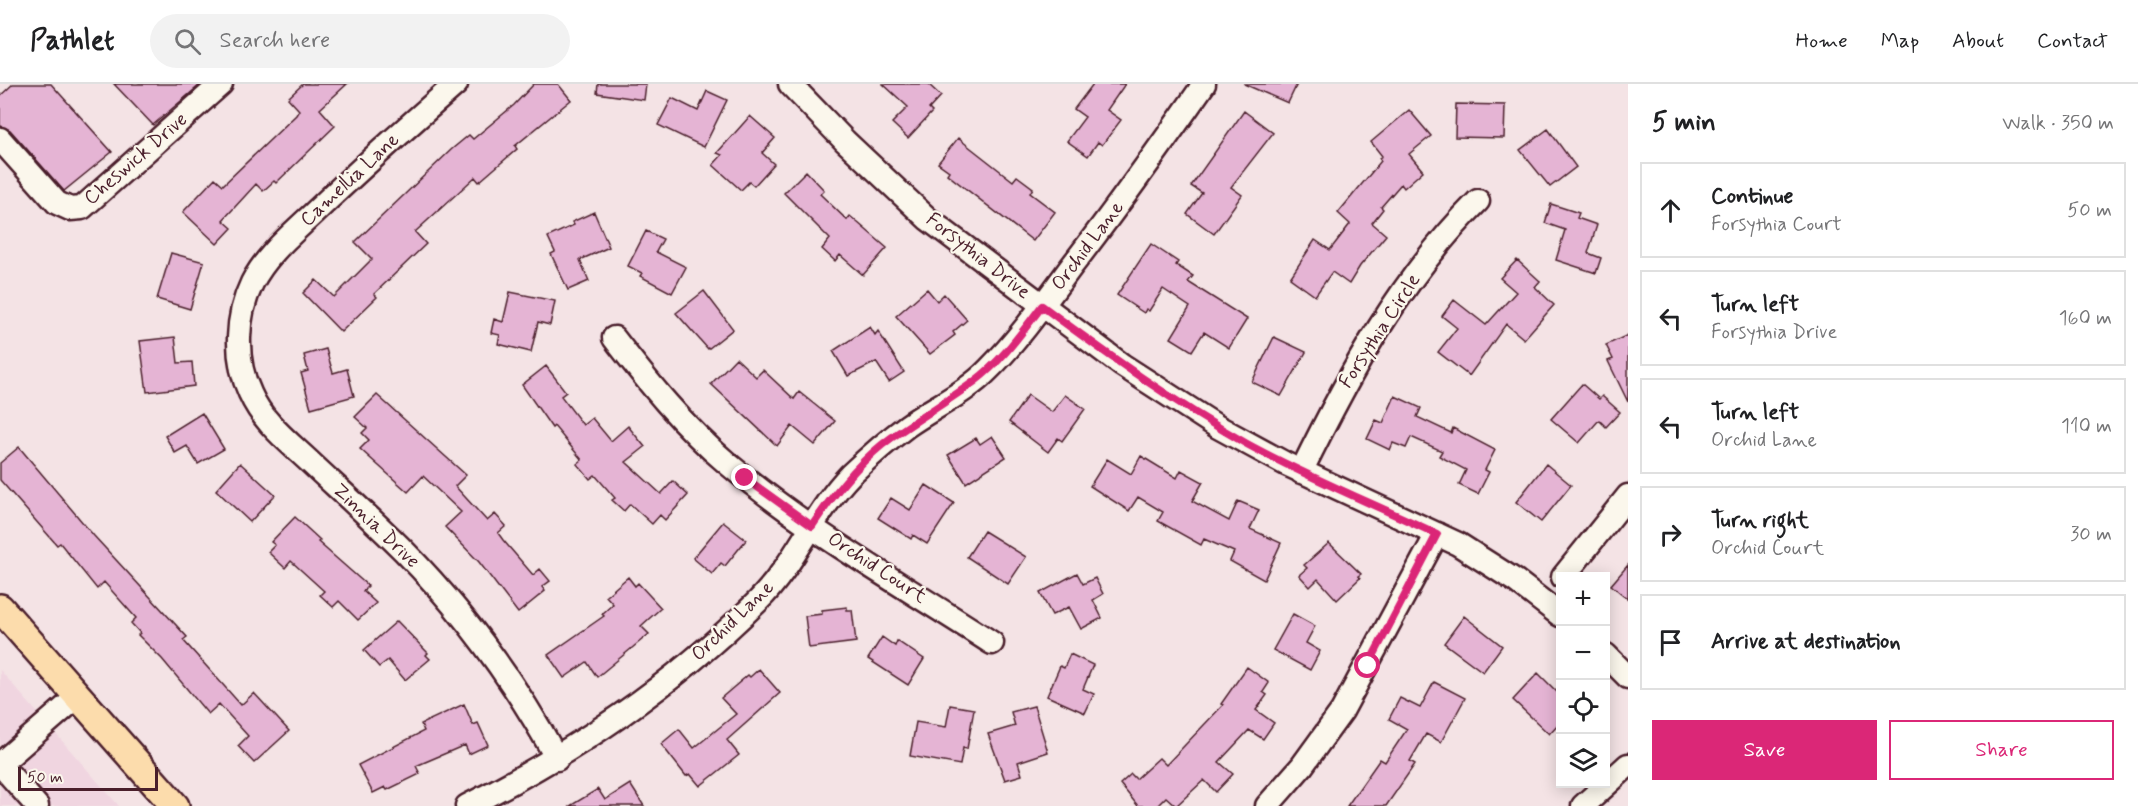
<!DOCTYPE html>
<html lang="en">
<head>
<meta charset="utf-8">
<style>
	:root { --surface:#fff; --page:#f2f2f2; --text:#202124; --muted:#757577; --line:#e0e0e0; --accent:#db2777 }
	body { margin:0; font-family:Mynerve,sans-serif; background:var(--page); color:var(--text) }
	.controls { position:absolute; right:18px; bottom:18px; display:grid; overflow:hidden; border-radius:0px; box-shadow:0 3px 15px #0003 }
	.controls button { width:54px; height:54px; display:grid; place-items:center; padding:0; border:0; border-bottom:2px solid var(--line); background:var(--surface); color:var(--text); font:30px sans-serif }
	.scale { position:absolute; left:18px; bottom:15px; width:140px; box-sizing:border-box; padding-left:6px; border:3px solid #4a1f2b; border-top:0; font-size:16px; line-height:21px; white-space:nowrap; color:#4a1f2b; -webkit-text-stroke:4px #fbf7ec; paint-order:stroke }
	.stop { position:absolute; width:18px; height:18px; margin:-14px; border:4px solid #db2777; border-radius:50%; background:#fff }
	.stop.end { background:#db2777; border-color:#fff; box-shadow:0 2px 6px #0008 }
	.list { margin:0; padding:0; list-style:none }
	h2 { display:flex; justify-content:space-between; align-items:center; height:78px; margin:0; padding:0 24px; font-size:26px }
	h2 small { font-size:20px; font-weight:400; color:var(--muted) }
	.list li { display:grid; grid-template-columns:39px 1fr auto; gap:18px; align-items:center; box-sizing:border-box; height:96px; margin:0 12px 12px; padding:0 12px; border:2px solid var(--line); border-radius:0px }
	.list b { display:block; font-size:22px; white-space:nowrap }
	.list p { margin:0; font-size:20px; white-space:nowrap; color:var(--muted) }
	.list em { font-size:20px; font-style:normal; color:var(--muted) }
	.actions { display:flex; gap:12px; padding:18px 24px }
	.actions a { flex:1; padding:14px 0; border:2px solid var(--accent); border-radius:0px; text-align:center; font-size:21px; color:var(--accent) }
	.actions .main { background:var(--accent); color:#fff }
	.icon { flex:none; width:33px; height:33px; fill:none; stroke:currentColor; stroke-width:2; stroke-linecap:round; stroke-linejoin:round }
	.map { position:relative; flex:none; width:1628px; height:722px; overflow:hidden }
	header { display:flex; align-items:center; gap:36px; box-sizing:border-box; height:84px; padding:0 30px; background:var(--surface); border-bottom:2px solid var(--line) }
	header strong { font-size:28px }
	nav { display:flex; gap:33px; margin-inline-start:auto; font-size:21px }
	.search { width:420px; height:54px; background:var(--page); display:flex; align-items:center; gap:15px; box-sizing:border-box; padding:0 21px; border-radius:33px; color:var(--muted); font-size:22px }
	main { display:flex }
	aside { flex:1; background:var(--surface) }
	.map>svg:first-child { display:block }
	.built { fill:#f0d5e0 }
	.building { fill:#e5b4d4; stroke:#4a1f2b; stroke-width:1.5 }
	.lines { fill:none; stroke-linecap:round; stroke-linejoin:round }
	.minor-casing { stroke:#4a1f2b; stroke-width:27 }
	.major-casing { stroke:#4a1f2b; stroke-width:32 }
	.minor { stroke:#fbf7ec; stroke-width:22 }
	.major { stroke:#fcdcac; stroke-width:27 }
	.route { stroke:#db2777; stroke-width:8 }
	.labels { text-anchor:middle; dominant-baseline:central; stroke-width:4.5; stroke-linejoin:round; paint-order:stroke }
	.street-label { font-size:20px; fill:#4a1f2b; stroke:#fbf7ec }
</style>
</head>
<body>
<header>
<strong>Pathlet</strong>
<div class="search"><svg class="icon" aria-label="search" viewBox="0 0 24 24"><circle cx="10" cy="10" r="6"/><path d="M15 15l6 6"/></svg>Search here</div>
<nav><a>Home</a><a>Map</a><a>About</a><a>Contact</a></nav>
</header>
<main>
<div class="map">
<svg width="1628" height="722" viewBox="0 0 1628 722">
	<rect width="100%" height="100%" fill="#f4e3e5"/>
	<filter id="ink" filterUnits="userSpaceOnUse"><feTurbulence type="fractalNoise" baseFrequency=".0167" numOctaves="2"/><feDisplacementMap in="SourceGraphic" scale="12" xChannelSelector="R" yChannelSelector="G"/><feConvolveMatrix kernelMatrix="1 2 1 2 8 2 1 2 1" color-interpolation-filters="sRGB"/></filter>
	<g filter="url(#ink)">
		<path class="built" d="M0,586L119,722H0Z"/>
		<path class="building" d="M13,0H51L112,68L64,107L10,46L0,42V12Z
			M114,0H201L153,41Z
			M303,0H347L320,25L335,42L276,99L274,97L263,107L256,100L223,136L232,144L217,160L183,128L215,94L223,101L296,31L299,26L288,14Z
			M534,0H558L571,16L515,62L517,65L479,98L475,93L415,148L426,160L374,210L377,213L341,248L303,209L316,196L334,213L372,175L355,158L452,65L469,51L473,55L514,21Z
			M598,0H646L644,16L597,9Z
			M883,0H928L941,12L929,25L932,28L908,54L892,39L908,23Z
			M1093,0H1125L1107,26L1121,36L1102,61L1098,58L1088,72L1067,57L1085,33L1074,25Z
			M1244,0H1297L1288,19Z
			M707,7L727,16L704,63L658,41L672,14L698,27Z
			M1456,20L1505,21L1504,54L1455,53Z
			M1409,26L1431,52L1409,70L1423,87L1404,104L1401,100L1381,123L1383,125L1372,139L1386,151L1360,182L1349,200L1332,188L1315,212L1290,194L1315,156L1330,166L1350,140L1338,129L1381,77L1379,74L1382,72L1371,58Z
			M1244,27L1273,49L1231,103L1242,111L1214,150L1187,130L1202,109L1191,102Z
			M750,32L775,54L762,69L774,80L754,102L749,98L741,106L713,81L722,71L717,69Z
			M1548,45L1576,83L1550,103L1520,66Z
			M958,54L1013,97L1017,92L1033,104L1030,109L1055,128L1033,157L947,90L949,87L938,79Z
			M806,87L824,106L820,110L847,136L850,132L887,164L863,191L840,171L835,177L822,165L830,155L784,109Z
			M1551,120L1579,129L1577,134L1597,141L1588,169L1601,174L1596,189L1556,176L1565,146L1545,139Z
			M594,128L609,163L580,176L589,197L568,206L551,170L555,168L548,153L574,141L572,138Z
			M646,147L663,155L656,168L686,183L672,209L640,192L642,189L628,182Z
			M1151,160L1178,178L1176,181L1193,192L1188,198L1247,235L1229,264L1204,248L1192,267L1171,254L1190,223L1163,205L1149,227L1146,225L1144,229L1117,211Z
			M171,169L204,178L190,225L157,215Z
			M1517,176L1540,197L1535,203L1554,221L1524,255L1506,240L1469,292L1438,268L1457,244L1442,232L1454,216L1486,241L1516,208L1500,194Z
			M927,205L937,217L944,210L967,236L953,248L955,251L930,270L896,232Z
			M704,207L733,245L708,265L676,229Z
			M510,208L555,217L550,241L538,238L531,268L498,260L500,251L491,249L494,235L503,238Z
			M870,243L875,251L878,247L904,288L889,298L876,278L848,292L833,267Z
			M1628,251V318L1608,277L1613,275L1606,261Z
			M175,253L178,279L192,278L194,302L147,308L140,257Z
			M1274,253L1306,268L1281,312L1252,298Z
			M326,265L333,289L347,285L354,312L311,324L301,289L308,287L304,271Z
			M736,274L756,293L763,286L794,315L799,308L835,337L815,361L792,342L777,362L711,300Z
			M546,282L566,308L561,312L583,341L592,334L611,357L628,342L645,363L626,378L661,410L673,397L688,411L665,436L660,431L652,440L630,420L624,427L612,416L615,414L595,391L590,395L577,380L582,376L554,342L552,344L522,301Z
			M1582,300L1599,315L1602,312L1620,328L1606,343L1599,336L1579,359L1551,335Z
			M377,311L466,391L455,402L487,437L495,430L506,442L498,449L503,456L533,491L540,485L550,497L542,503L545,507L518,529L479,478L445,443L461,428L423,392L408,408L360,365L369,356L362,349L367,344L355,333Z
			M1028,311L1052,328L1065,311L1085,325L1062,357L1058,354L1048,368L1009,338Z
			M1395,312L1421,324L1417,333L1451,349L1453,344L1495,366L1485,386L1489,388L1478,410L1459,401L1466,386L1439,372L1442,367L1411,353L1406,364L1393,359L1390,366L1367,355L1376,336L1383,339Z
			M202,329L224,365L198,380L187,362L175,369L165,352Z
			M992,352L1006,373L966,399L948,371L976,354L980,360Z
			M19,363L94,452L187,553L183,556L241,621L254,609L289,647L254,679L238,662L248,652L219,620L208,630L162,575L138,551L140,549L131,539L136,534L104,498L97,505L60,459L57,461L0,396V379Z
			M1141,372L1177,394L1181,386L1203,398L1192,417L1229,437L1238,417L1259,426L1250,445L1281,459L1264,496L1230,477L1234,468L1204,455L1201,461L1158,437L1163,428L1138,413L1129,427L1090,402L1107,375L1131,390Z
			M240,379L275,411L250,438L216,406Z
			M1546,380L1571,401L1541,438L1516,418Z
			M926,401L954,419L927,460L913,451L911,455L878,434L891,414L910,426Z
			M295,433L320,456L318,458L368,502L363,507L376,519L358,536L339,517L333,523L320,511L324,507L291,477L285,484L268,468L275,461L271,458Z
			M723,438L746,456L725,482L721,479L712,490L693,474Z
			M984,447L1026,473L1008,500L967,473Z
			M1329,459L1361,490L1358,492L1360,494L1337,516L1318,495L1310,503L1299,491L1307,484L1304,481Z
			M1628,481V515L1611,501Z
			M1077,489L1083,500L1095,494L1103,510L1093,516L1102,534L1081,545L1069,523L1052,531L1040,509Z
			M628,493L635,502L638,499L661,524L641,542L649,550L597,593L587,578L564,594L548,571L604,532L602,530L613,520L606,512Z
			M847,523V526H852L856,558L809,564L805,532L822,530V526Z
			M1293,530L1315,542L1306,559L1320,567L1310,586L1273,566Z
			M1464,532L1502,562L1483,588L1444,559Z
			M397,537L428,569L426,571L430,575L405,596L388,576L379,583L364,566Z
			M882,553L895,562L897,557L924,575L908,601L868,575Z
			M1070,570L1093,581L1083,605L1094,610L1085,629L1047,612L1060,582L1064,584Z
			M1247,583L1269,599L1263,608L1267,611L1256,626L1274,639L1263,655L1249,646L1219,678L1233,690L1216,708L1204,696L1176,722L1166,713L1157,722H1138L1120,700L1131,690L1136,695L1159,674L1166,681L1223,621L1221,620Z
			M759,585L780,609L727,656L739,671L700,702L690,690L686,692L661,660L679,645L694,664L736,630L721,614L748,591L750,593Z
			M1538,589L1560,611V638L1549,650L1513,616Z
			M1434,598L1465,614L1441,658L1426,650L1410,677L1415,680L1386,722H1347L1380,675L1385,678L1407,645L1389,635L1400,614L1420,624Z
			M464,620L473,641L478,639L488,661L469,670L465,661L416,682L420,690L387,706L385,703L373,709L358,681L424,647L421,640Z
			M950,621L974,625L967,665L963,664L960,681L910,672L916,638L946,643Z
			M1034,622L1048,668L1018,678L1022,691L1005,696L988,650L1015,642L1011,628Z
			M630,700L644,722H570L598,705L605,716Z"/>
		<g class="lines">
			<g class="minor-casing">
				<path id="minor" d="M456,0C408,42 361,84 315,128C293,149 266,171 252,199C236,232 234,275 250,309C263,339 289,358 312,380C343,409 374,437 404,467C464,528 516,600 557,675
					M790,0L845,57L928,135L1122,281L1218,343L1286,380L1458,460L1516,497L1560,531
					M0,55L57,119L70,125L82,124L221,0
					M614,254C648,298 684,343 727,379C808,448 903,501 992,559
					M1301,388C1349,290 1400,195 1478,117
					M1563,493L1628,412
					M1606,571L1628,593
					M37,722L0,680L78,612
					M467,722C576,667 671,603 758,517C796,479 814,428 851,390C869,373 887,357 907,342C934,323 966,309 989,285C1020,254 1045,218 1071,183C1117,123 1161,62 1204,0
					M1267,722L1302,682L1342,627L1437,450
					M1583,722L1628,681"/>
			</g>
			<g class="major-casing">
				<path id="major" d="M0,524L175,722"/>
			</g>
			<use href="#minor" class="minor"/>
			<use href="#major" class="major"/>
		</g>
	</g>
	<g class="lines" filter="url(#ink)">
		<path class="route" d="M745,394L812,442C834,409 859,377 891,354C919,334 948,317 975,297C1002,277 1022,248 1042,222C1108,271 1175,319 1247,360C1309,394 1374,420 1437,450L1368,582"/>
	</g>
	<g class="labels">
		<g class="street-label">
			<text transform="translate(136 75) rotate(-41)">Cheswick Drive</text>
			<text transform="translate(350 96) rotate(-43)">Camellia Lane</text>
			<text transform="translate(1088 162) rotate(-53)">Orchid Lane</text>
			<text transform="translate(978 172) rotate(38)">Forsythia Drive</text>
			<text transform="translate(1380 247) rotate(-57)">Forsythia Circle</text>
			<text transform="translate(376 442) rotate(44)">Zinnia Drive</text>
			<text transform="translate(877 484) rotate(33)">Orchid Court</text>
			<text transform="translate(733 537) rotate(-44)">Orchid Lane</text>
		</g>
	</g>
</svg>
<div class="controls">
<button>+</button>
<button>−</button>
<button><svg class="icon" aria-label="locate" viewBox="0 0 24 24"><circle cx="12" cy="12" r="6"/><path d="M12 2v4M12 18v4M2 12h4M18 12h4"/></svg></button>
<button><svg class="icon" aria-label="layers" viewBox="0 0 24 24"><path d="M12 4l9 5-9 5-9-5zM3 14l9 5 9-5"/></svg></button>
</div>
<div class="scale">50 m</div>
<div class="stop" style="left:1368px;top:582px"></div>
<div class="stop end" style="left:745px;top:394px"></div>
</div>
<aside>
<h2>5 min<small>Walk · 350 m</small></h2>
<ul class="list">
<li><svg class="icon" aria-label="ahead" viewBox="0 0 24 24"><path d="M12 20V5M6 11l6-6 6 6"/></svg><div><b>Continue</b><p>Forsythia Court</p></div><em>50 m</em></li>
<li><svg class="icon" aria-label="left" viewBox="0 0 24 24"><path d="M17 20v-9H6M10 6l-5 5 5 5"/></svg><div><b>Turn left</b><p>Forsythia Drive</p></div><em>160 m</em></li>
<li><svg class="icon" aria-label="left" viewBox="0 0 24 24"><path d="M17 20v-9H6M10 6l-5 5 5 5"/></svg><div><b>Turn left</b><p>Orchid Lane</p></div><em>110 m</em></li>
<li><svg class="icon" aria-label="right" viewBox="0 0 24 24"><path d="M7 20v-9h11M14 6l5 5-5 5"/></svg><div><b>Turn right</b><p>Orchid Court</p></div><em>30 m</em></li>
<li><svg class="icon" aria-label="arrive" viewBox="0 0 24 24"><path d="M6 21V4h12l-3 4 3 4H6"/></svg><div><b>Arrive at destination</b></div></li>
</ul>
<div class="actions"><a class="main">Save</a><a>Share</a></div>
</aside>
</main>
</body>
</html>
